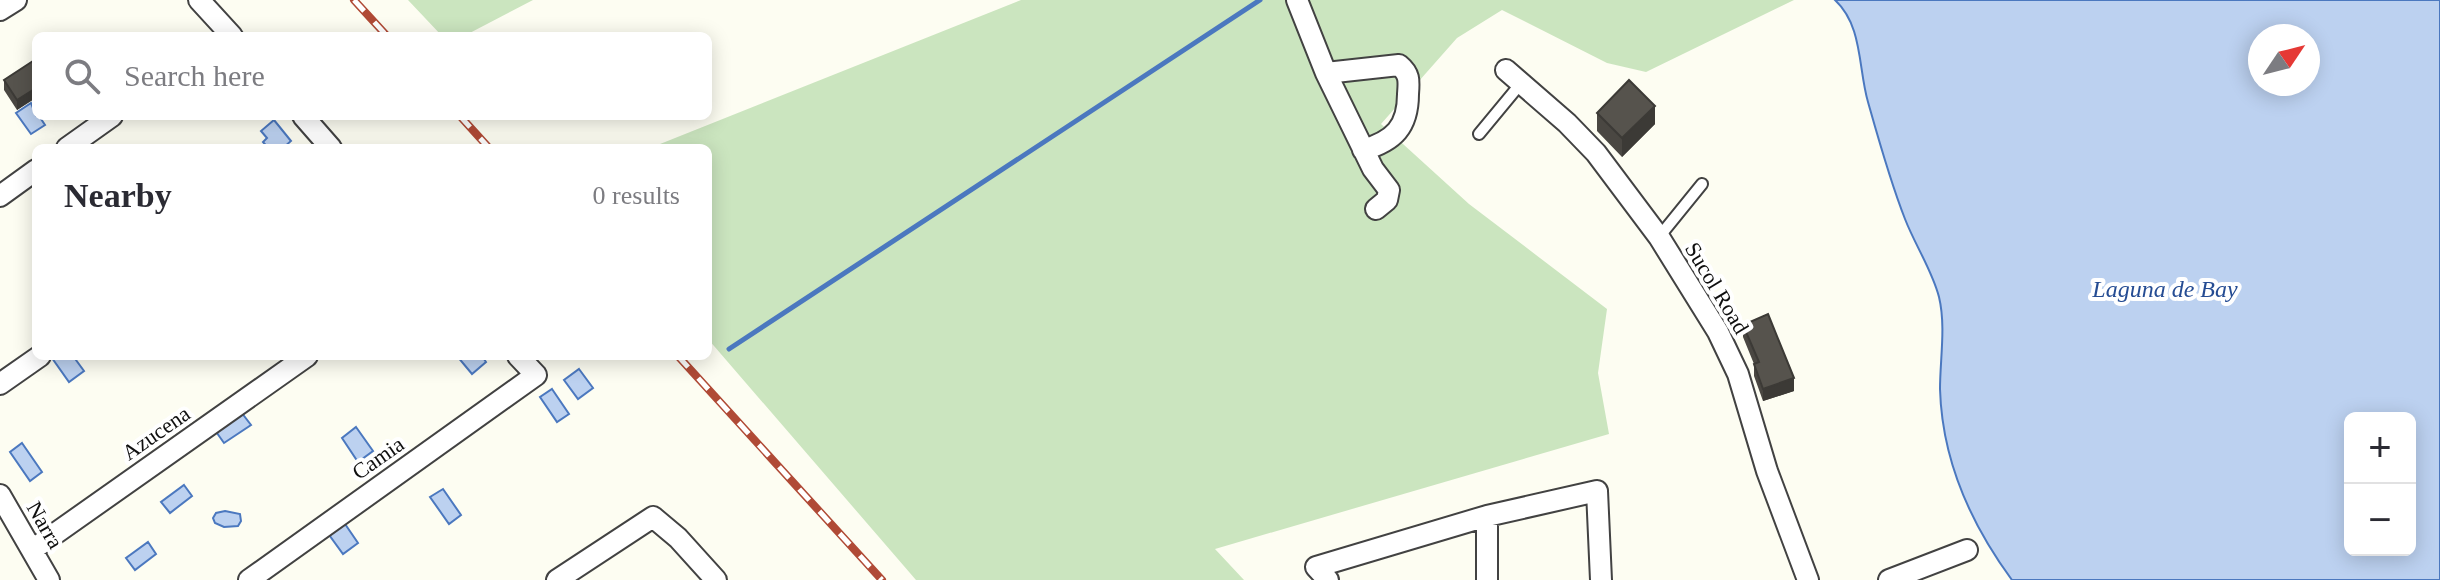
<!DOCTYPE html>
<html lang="en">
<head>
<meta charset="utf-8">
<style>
	:root { --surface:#fff; --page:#f2f2f3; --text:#2b2b33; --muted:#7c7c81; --line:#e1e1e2 }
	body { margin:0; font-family:Georgia,serif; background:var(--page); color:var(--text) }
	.controls { position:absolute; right:24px; bottom:24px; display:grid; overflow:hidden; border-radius:12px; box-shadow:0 4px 20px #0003 }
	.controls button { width:72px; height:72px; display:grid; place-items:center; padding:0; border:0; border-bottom:2px solid var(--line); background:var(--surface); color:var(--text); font:40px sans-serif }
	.compass { position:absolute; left:2248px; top:24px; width:72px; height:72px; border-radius:50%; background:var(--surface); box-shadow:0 4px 20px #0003; rotate:55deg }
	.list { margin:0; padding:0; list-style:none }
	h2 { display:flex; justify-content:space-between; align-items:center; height:104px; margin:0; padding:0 32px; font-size:34px }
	h2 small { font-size:26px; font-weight:400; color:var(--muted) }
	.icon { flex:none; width:44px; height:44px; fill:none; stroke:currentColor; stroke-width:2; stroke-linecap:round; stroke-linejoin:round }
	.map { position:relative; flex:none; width:2440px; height:580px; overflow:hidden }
	.search { position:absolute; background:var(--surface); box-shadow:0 4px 20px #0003; left:32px; top:32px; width:680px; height:88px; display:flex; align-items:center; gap:20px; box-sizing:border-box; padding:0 28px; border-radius:12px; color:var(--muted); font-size:30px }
	.panel { position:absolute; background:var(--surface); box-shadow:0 4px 20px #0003; left:32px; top:144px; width:680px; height:216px; border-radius:12px }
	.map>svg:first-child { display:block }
	.green { fill:#cbe5bf }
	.water { fill:#bcd1f0; stroke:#4b78bf; stroke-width:2; fill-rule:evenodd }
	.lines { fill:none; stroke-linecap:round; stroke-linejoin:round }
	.stream { stroke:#4b78bf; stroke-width:5 }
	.service-casing { stroke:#424242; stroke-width:14 }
	.minor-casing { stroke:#424242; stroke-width:24 }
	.service { stroke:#fff; stroke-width:10 }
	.minor { stroke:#fff; stroke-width:20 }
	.rail-casing { stroke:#b04a36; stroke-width:8 }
	.rail { stroke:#fff; stroke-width:5; stroke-dasharray:15; stroke-linecap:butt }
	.wall { fill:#4a4742 }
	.shaded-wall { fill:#3c3a36 }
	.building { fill:#56534d; stroke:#3c3a36; stroke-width:2 }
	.labels { text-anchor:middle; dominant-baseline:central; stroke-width:8; stroke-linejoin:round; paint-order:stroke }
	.street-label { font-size:22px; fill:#0f0f0f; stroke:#fff }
	.water-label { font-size:24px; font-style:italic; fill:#254c93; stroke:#fff }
</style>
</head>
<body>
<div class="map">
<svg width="2440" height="580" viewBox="0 0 2440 580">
	<rect width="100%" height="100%" fill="#fdfdf2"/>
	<path class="green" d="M408,0H533L464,36H442Z
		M1021,0H1794L1646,72L1607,63L1502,10L1457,38L1381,124L1469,204L1607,309L1598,373L1609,434L1215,549L1244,580H916L708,339V148H650Z"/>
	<path class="water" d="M1835,0H2440V580H2012C1970,523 1942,460 1940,389C1940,360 1946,326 1939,297C1932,270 1915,245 1905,219C1890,181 1879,141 1868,102C1858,68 1863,26 1835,0ZM2260,36H2308V84H2260ZM2350,418H2410V550H2350Z
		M31,103L36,116H39L45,125L31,134L16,113Z
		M274,120L291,141L283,148H268L263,142L267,138L261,131Z
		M55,356H73L84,371L69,382L52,358Z
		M457,356H482L486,362L472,374Z
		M579,369L593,388L578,399L564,380Z
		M552,389L569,414L557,422L540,397Z
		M238,408L251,425L224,443L212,426Z
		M356,427L373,451L358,462L342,438Z
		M22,443L42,472L30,481L10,452Z
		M184,485L192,496L170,513L161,502Z
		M443,489L461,515L449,524L430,497Z
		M225,511L240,514L241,521L238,526L224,527L215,523L213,518L216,513Z
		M343,521L358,543L343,554L327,532Z
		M148,542L156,554L135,570L126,558Z"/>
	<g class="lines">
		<path class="stream" d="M729,349L1260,0"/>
		<g class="service-casing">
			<path id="service" d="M1479,134L1522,82
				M1659,237L1702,184"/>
		</g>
		<g class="minor-casing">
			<path id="minor" d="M199,0L232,36
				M1297,0L1326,73L1373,169L1389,190L1387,200L1376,209
				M0,10L16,0
				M1506,70L1567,123L1596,153L1659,237L1718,332L1738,374L1767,471L1808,580
				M1326,73L1399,65C1410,74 1409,81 1408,94C1408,127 1394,141 1363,150
				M303,116L331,148
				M67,148L112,116
				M0,196L36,170
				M0,384L40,356
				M0,495L49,580
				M1487,516V580
				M32,550L307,356
				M249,580L536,375L518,356
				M557,580L653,517L678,538L716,580
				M1328,580L1316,567L1487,516L1597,491L1601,580
				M1889,580L1967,550"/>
		</g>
		<use href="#service" class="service"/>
		<use href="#minor" class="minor"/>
		<g class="rail-casing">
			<path id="rail" d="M354,0L387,36
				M460,116L489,148
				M678,356L882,580"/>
		</g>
		<use href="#rail" class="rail"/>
	</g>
	<path class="wall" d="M36,59V98L17,110L4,90V80Z
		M1597,113L1655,124L1622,157L1597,131Z
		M1743,325L1794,391L1763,401L1754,376V364L1743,337Z"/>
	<path class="shaded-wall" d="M36,88V97L17,110V100Z
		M1655,106V124L1622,157V138Z
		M1794,378V391L1763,401V389Z"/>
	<path class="building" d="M36,59V88L17,100L4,80Z
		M1629,80L1655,106L1622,138L1597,113Z
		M1768,314L1794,378L1763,389L1754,364L1759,362L1743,325Z"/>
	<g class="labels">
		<g class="street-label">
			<text transform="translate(1717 288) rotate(59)">Sucol Road</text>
			<text transform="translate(156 433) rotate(-35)">Azucena</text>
			<text transform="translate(378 458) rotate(-35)">Camia</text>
			<text transform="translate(45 525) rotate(60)">Narra</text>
		</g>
		<g class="water-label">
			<text x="2165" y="289">Laguna de Bay</text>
		</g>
	</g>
</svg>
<div class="controls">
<button>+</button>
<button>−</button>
</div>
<svg class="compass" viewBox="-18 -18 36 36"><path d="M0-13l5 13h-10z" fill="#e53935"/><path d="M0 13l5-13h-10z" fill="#7c7c81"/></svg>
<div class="search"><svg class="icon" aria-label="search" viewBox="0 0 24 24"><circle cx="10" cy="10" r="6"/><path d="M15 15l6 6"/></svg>Search here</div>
<section class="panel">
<h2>Nearby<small>0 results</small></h2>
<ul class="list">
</ul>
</section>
</div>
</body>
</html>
